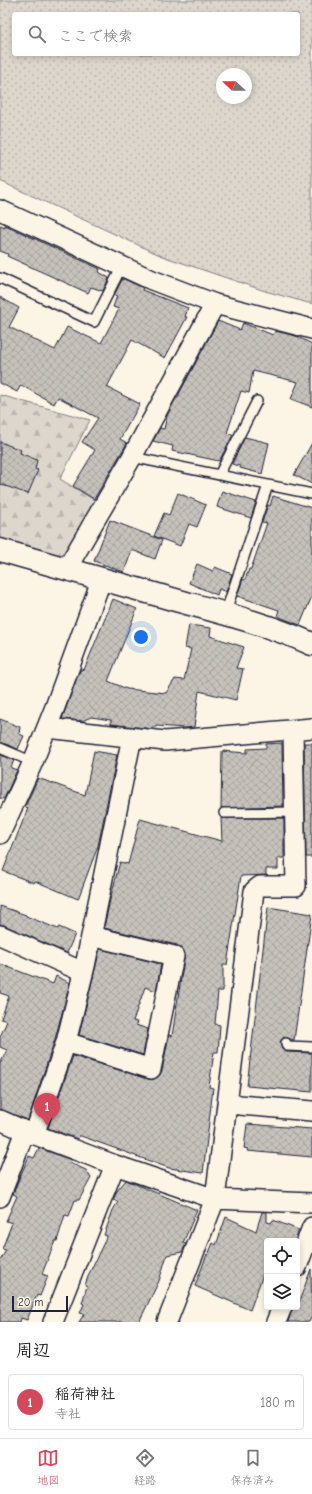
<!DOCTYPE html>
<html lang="ja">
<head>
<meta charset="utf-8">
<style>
	:root { --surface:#fff; --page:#f2f2f2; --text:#222; --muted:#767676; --line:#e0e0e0; --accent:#d1495b }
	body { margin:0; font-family:"Comic Neue","Klee One",sans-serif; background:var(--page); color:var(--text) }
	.controls { position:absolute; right:12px; bottom:12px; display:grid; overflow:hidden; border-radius:4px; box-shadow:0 2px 6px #0003 }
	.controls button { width:36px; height:36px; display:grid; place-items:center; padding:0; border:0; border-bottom:1px solid var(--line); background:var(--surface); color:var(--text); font:20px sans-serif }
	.compass { position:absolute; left:216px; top:68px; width:36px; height:36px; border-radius:50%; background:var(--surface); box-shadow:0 2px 6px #0003; rotate:292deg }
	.scale { position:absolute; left:12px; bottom:10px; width:56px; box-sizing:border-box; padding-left:4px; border:2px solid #22223b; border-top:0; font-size:11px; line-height:14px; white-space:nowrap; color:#22223b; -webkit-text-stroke:3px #fcf5e5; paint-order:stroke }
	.you { position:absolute; left:141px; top:637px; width:14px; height:14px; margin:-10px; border:3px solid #fff; border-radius:50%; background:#1a73e8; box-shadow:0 0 0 6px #1a73e833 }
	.badge { display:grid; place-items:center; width:26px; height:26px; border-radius:50%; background:var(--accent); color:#fff; font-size:13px; font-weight:700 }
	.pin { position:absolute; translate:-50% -33px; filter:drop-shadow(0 1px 2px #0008) }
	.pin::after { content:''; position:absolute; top:21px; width:14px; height:12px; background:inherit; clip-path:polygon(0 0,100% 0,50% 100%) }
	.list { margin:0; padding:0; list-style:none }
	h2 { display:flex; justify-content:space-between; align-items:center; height:52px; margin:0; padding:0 16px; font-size:17px }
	h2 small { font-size:13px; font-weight:400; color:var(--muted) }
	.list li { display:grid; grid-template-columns:26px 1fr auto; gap:12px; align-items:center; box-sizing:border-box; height:56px; margin:0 8px 8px; padding:0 8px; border:1px solid var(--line); border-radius:4px }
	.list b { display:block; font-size:15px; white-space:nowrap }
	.list p { margin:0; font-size:13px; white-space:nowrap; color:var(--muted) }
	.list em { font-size:13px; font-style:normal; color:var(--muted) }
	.icon { flex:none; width:22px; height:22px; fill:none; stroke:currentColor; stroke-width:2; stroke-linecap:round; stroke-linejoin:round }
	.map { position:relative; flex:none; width:312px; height:1322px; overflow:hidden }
	.search { position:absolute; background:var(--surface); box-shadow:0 2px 6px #0003; left:12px; right:12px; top:12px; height:44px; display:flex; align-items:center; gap:10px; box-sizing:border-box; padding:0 14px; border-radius:4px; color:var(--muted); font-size:15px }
	.sheet { height:116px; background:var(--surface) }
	nav { display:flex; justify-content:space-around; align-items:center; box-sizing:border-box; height:56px; border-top:1px solid var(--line); background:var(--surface); font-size:11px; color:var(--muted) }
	nav a { display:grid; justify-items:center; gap:2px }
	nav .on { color:var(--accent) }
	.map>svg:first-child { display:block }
	.grass { fill:url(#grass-dots); stroke:#7f7c84; fill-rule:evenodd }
	.forest { fill:url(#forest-firs); stroke:#7f7c84 }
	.building { fill:url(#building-cross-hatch); stroke:#22223b }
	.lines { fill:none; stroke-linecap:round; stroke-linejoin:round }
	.service-casing { stroke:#22223b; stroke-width:12 }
	.minor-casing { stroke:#22223b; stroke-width:22 }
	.tertiary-casing { stroke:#22223b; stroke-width:25 }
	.service { stroke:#fcf5e5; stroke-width:9 }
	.minor { stroke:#fcf5e5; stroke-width:19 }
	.tertiary { stroke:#fcf5e5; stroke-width:22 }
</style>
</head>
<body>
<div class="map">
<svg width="312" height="1322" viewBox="0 0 312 1322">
	<defs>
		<pattern id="grass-dots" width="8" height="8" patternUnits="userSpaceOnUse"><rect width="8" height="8" fill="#dcd6cc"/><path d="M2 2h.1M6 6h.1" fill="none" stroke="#bcb7b0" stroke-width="1.8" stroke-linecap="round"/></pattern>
		<pattern id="forest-firs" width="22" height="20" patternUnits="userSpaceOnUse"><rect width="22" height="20" fill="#dcd6cc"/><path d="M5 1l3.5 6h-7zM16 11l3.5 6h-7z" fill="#bcb7b0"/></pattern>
		<pattern id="building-cross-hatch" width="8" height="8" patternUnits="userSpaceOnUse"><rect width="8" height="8" fill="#c6c1bb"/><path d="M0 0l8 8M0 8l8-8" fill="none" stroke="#aaa6a2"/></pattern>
	</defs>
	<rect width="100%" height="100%" fill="#fcf5e5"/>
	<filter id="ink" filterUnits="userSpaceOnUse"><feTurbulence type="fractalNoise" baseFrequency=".025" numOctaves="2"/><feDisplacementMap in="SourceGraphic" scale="8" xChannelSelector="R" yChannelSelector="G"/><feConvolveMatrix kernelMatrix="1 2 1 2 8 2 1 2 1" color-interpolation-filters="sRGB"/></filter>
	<g filter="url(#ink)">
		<path class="grass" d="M0,0H312V304L265,291L162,256L0,181ZM14,14H298V54H14ZM222,74H246V98H222Z"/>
		<path class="forest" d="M0,395L90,420L60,479L96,501L67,553L59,556L0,540Z"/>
		<path class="building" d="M0,225L5,227V225L100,269L99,272L109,278L103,291L91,287L88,293L7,256L8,254L0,251Z
			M124,279L143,288L142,290L188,308L185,317H187L165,358L132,340L107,387L140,404L120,439L127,443L94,499L73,486L95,450L82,442L98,418L58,397L54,404L21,385L17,392L0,383V297L19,308L9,327L55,350L67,327L101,343L119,309L113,307L117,296L114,295L122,280Z
			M218,321L240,330L243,323L273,335L275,331L296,336L312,344V407L291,399L298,382L253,371L249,393L241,391L227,433L233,435L219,461L172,451L173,446L153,441L160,428L164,429L167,416L176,398H178L180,392Z
			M245,437L269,443L262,474L240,468V466L232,464Z
			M0,442L21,450L20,453L37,460L35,469L38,470L28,494L0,484Z
			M312,443V484L294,475Z
			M222,491L256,502L251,518L217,507Z
			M178,493L206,505L197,527L189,524L180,546L154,536L164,513L169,515Z
			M273,496L312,508V596L300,625L277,616L279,610L237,596L243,579L245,580L249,569H251L267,523L262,522L268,505L270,506Z
			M110,520L162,540L155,559L132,550L124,572L94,561Z
			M197,564L213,571L215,567L232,574L226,592L219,589L217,595L189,583Z
			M113,599L137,609L108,681L127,689L166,693L175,679L184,680L191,649L185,648L189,625L211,628L210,636L244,647L236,668L243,669L236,700L199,691L194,727L185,728L157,726L156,727H152V729L111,724V720L91,717L82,721L62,719L78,675L81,669L84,670Z
			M0,719L20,727L19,734L24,736L18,749L0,742Z
			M282,743L283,806L221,808L222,751L247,753V749L266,748V744Z
			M304,743H312V857H306Z
			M94,751L117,755L98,846L78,899L35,881L34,883L3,871L28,808L25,807L38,778L85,795Z
			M0,755L14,760L11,768L17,770L4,799L0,798Z
			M221,818H284V858H278V869H266V875L241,876L227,965H223V991H218L215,1024L220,1025L219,1040L218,1052H214L209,1087L213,1088L203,1173L169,1168L81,1136H79L78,1139L48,1128L73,1056L148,1079H154L159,1076L162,1071L169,1035L172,1036L185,953L182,948L177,945L104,928L110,900L120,862L128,864L140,819L222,841Z
			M0,906L26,915V916L58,929L59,927L75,934L67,953L4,925L0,924Z
			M268,907L312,914L294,1040L284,1037L280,1042L282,1048L286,1052L312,1053V1092L247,1086Z
			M100,949L161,964L156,991L145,987L133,1021L137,1022L136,1025L148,1029L143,1055L79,1035Z
			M0,964L53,984L56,976L70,983L55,1039L28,1120L0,1109V1064L7,1050L0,1047V1037L7,1021L1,1019L9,996L0,993Z
			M247,1124L312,1129V1157L247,1151L248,1149L244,1148Z
			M39,1148L71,1160L70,1163L86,1170L91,1178L79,1200H75L69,1216L65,1215L57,1241H55L42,1274L48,1276L40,1296L37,1295L27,1320L21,1318L20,1322H0V1261L6,1250L2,1249L12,1223L6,1221L17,1196L13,1194L19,1179L29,1156L34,1158Z
			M126,1180L197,1210L183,1243L186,1244L182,1252L167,1255L159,1281L139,1322H79L84,1314L80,1313L84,1304L82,1303L87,1286L85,1285L89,1274L107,1236L104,1235L113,1210L118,1202L113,1200L117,1191Z
			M262,1212H267V1222L271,1223L273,1220L299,1230L295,1241H267V1264L250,1310L195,1286L207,1254L208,1255L213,1243L216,1245L226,1217L256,1231Z
			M311,1269L312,1316L309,1322H288L293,1307H297Z"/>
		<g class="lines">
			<g class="service-casing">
				<path id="service" d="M0,278L94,322L122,266
					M132,457L312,494
					M219,475L257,401
					M225,614L268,485
					M0,748L33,762
					M224,813L294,812
					M286,1043L287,1046L312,1047"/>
			</g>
			<g class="minor-casing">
				<path id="minor" d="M0,210L152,280L215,304L312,329
					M67,568L132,457L215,304
					M47,728L165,741L312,728
					M0,834L33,762L55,707L102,578
					M0,935L83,972
					M66,1042L151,1069L174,956L91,936
					M227,1104L312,1111
					M0,1120L25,1131L115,1165L215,1199L312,1203
					M34,1135L66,1042L85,966L132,737
					M0,1197L25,1131
					M297,1267L312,1227
					M53,1322L115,1165
					M167,1322L215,1199L254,891L260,886H296L293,731
					M276,1322L282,1307"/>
			</g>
			<g class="tertiary-casing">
				<path id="tertiary" d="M0,550C60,567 119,584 179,601C223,613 270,625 312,644"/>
			</g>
			<use href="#service" class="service"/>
			<use href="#minor" class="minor"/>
			<use href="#tertiary" class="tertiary"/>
		</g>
	</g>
</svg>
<div class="controls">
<button><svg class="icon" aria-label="locate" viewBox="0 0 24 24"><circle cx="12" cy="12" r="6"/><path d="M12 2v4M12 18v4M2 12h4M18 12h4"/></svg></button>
<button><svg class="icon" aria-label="layers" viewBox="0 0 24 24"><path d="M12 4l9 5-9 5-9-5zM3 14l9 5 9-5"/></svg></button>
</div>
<svg class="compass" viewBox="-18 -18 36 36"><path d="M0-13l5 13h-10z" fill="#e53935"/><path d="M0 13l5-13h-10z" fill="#767676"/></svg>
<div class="scale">20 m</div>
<div class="you"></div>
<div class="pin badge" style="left:47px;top:1126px">1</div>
<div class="search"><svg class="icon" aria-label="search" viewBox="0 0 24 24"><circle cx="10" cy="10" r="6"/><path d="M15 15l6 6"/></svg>ここで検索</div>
</div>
<section class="sheet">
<h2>周辺<small></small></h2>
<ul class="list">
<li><span class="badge">1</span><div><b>稲荷神社</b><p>寺社</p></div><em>180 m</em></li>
</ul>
</section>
<nav>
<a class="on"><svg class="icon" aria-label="map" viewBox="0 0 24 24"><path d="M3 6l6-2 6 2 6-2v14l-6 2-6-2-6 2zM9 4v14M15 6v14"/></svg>地図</a>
<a><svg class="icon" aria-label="directions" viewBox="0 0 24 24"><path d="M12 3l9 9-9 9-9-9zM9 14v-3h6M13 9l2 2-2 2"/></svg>経路</a>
<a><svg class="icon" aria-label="saved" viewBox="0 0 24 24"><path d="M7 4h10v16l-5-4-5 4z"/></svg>保存済み</a>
</nav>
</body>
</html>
